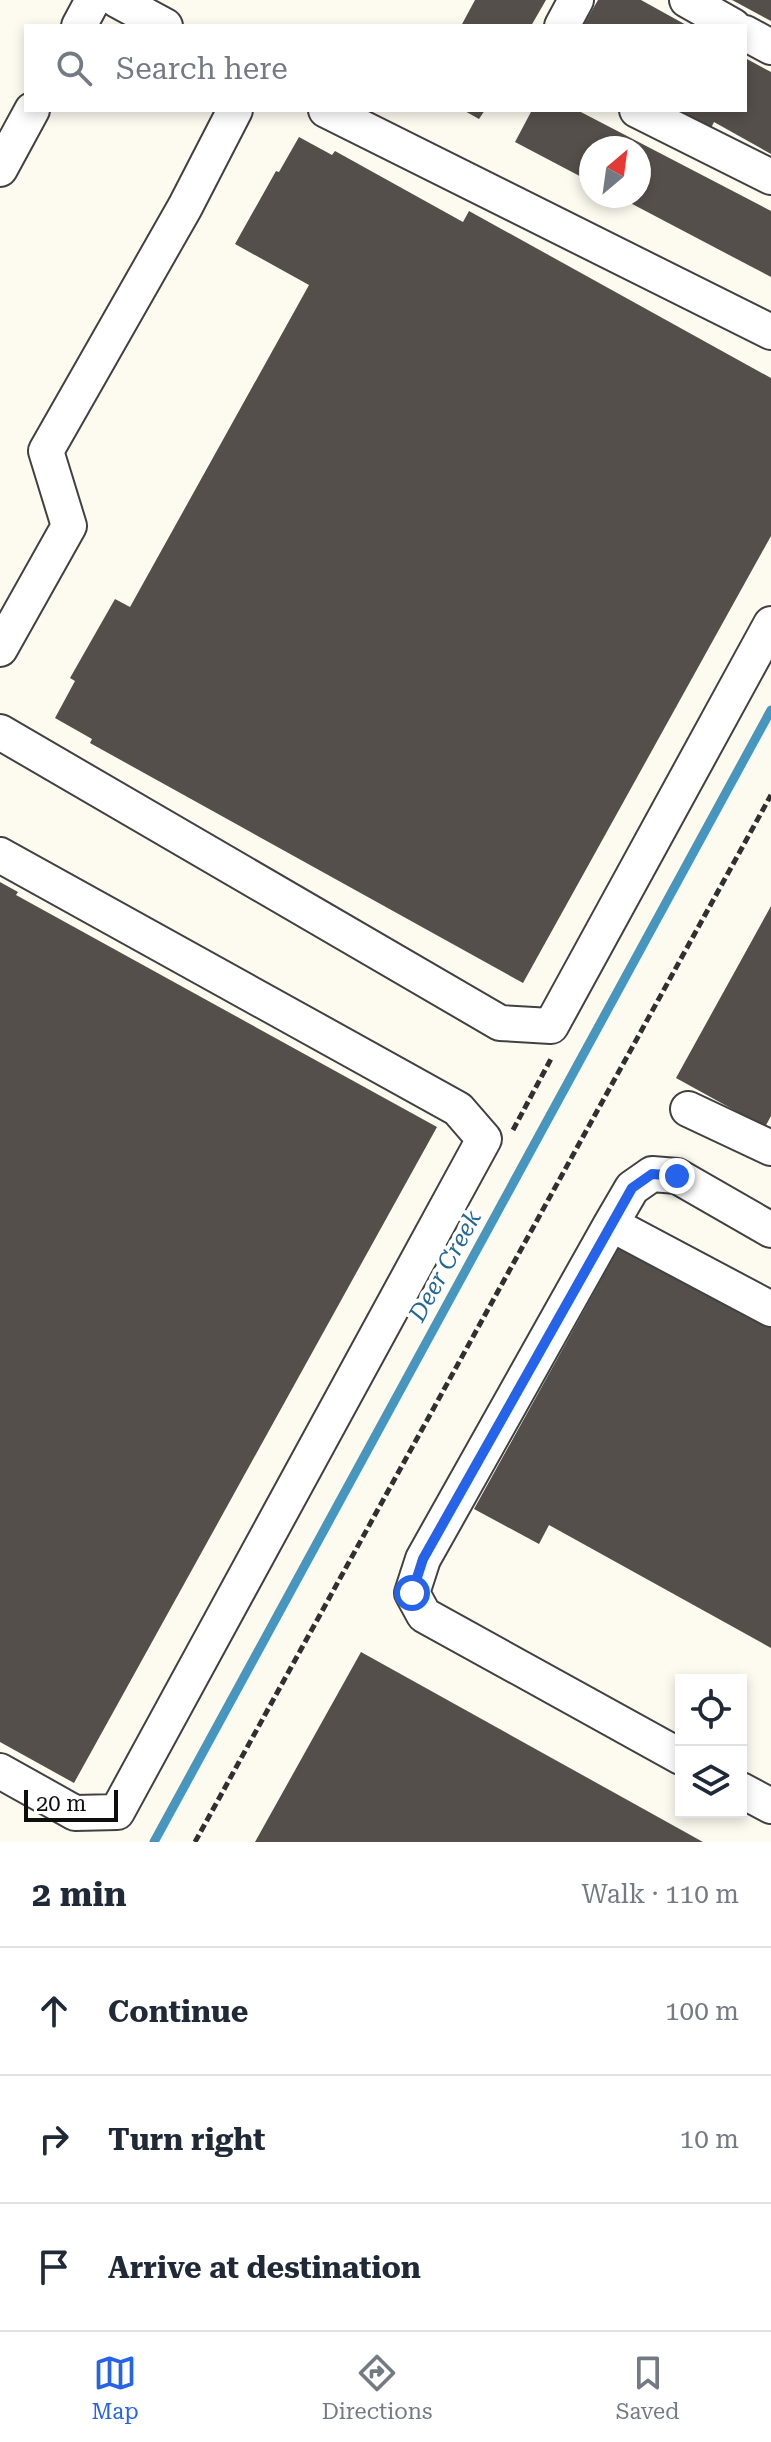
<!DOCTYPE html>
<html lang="en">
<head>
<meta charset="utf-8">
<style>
	:root { --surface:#fff; --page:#f6f6f7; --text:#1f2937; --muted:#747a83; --line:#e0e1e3; --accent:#2563eb }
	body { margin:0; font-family:"Roboto Serif",serif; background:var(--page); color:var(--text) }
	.controls { position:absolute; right:24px; bottom:24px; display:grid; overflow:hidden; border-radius:0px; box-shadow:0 4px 12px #0003 }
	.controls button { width:72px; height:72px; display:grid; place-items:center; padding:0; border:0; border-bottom:2px solid var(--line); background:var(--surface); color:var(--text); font:40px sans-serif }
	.compass { position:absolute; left:579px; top:136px; width:72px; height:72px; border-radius:50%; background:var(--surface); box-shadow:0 4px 12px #0003; rotate:29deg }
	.scale { position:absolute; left:24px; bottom:20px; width:94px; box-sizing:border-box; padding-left:8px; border:4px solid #0e0e0e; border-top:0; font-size:22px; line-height:28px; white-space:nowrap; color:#0e0e0e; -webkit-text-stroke:6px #fff; paint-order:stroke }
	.stop { position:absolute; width:24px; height:24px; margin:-18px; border:6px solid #2563eb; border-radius:50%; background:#fff }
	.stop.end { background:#2563eb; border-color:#fff; box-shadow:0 2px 8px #0008 }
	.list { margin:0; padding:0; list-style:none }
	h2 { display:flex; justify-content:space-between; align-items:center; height:104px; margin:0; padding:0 32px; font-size:34px }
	h2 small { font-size:26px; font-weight:400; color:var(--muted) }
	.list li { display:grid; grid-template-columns:52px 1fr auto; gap:24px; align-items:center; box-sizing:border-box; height:128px; padding:0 32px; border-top:2px solid var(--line) }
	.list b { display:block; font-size:30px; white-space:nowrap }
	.list em { font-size:26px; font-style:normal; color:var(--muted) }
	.icon { flex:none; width:44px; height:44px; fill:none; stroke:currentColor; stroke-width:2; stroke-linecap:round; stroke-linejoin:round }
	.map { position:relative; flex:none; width:771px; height:1842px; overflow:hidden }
	.search { position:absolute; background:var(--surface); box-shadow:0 4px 12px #0003; left:24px; right:24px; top:24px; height:88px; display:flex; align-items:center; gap:20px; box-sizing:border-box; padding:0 28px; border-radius:0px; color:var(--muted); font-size:30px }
	.sheet { height:488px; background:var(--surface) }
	nav { display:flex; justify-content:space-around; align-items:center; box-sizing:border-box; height:112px; border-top:2px solid var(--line); background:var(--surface); font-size:22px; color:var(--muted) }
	nav a { display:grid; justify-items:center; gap:4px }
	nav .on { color:var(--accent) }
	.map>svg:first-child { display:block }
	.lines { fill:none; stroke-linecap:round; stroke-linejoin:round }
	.stream { stroke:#4796c0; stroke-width:9 }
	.building { fill:#554f4b }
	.minor-casing { stroke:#414141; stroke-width:38 }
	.path { stroke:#303030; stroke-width:5; stroke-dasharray:8 4; stroke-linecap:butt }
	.minor { stroke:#fff; stroke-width:34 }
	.route { stroke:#2563eb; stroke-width:10 }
	.labels { text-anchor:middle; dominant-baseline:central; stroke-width:8; stroke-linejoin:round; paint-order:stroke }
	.water-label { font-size:24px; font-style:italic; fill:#236893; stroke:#fff }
</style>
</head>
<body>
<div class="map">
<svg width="771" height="1842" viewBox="0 0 771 1842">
	<rect width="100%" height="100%" fill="#fdfaf0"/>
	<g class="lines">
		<path class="stream" d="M154,1842L771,710"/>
	</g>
	<path class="building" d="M475,0H546L531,26H461Z
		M598,0H641L688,26H583Z
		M732,0H771V21Z
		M745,58L771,72V154L714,122L711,128L679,110H745Z
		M463,110H485L479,119Z
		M532,110H577L771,211V277L617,196H639V148H591V182L515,142Z
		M299,137L332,155L335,151L463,222L469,211L771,378V536L523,983L90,743L92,739L55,718L75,681L70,678L115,599L130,607L309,285L235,244L276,171L279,172Z
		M0,882L18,892L16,895L437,1127L74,1783L0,1742Z
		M771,906V1116L765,1127L676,1078Z
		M622,1242L771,1324V1648L549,1525L539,1544L474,1509Z
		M361,1652L703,1842H255Z"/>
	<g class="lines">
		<g class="minor-casing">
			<path id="minor" d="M117,0L165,26
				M687,0L733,26
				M79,26L93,0
				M562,26L576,0
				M745,33L771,47
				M326,110L771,332
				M637,110L771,177
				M0,169L32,110
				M0,649L69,526L46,451L185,207L235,110
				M0,732L500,1023L551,1026L771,624
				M0,855L458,1109L484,1139L117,1812L75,1813L0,1771
				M688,1109L771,1148
				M611,1224L423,1559L412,1593L424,1615L681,1757
				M771,1230L677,1176L652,1174L632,1188L611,1224L771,1309
				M741,1790L771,1806"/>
		</g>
		<path class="path" d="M513,1130L552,1057
			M195,1842L771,795"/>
		<use href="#minor" class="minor"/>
	</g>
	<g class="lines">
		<path class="route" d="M412,1593L423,1559L632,1188L652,1174L677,1176"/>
	</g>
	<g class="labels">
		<g class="water-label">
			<text transform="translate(445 1266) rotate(-61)">Deer Creek</text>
		</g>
	</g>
</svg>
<div class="controls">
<button><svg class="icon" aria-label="locate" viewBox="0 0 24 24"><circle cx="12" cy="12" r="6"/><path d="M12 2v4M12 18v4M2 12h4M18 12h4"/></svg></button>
<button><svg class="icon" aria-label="layers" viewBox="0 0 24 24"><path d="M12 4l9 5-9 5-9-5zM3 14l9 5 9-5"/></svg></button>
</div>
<svg class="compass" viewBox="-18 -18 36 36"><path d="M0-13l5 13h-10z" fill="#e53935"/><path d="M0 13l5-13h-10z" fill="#747a83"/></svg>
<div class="scale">20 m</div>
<div class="stop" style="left:412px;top:1593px"></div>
<div class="stop end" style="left:677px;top:1176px"></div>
<div class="search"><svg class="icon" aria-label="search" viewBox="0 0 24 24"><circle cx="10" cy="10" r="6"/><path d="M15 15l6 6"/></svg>Search here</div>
</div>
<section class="sheet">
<h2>2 min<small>Walk · 110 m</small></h2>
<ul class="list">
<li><svg class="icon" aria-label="ahead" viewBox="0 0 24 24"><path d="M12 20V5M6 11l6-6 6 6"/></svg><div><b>Continue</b></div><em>100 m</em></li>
<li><svg class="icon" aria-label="right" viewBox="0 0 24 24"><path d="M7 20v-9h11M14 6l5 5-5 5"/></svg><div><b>Turn right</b></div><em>10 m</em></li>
<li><svg class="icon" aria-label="arrive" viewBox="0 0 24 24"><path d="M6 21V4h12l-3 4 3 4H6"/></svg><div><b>Arrive at destination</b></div></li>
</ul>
</section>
<nav>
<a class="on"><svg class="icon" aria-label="map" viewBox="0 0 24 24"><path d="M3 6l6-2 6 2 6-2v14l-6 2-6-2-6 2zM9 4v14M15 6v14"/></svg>Map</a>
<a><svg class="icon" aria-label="directions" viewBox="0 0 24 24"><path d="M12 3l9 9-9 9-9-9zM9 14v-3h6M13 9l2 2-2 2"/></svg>Directions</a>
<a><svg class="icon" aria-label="saved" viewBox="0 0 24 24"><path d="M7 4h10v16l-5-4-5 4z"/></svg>Saved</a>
</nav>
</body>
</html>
